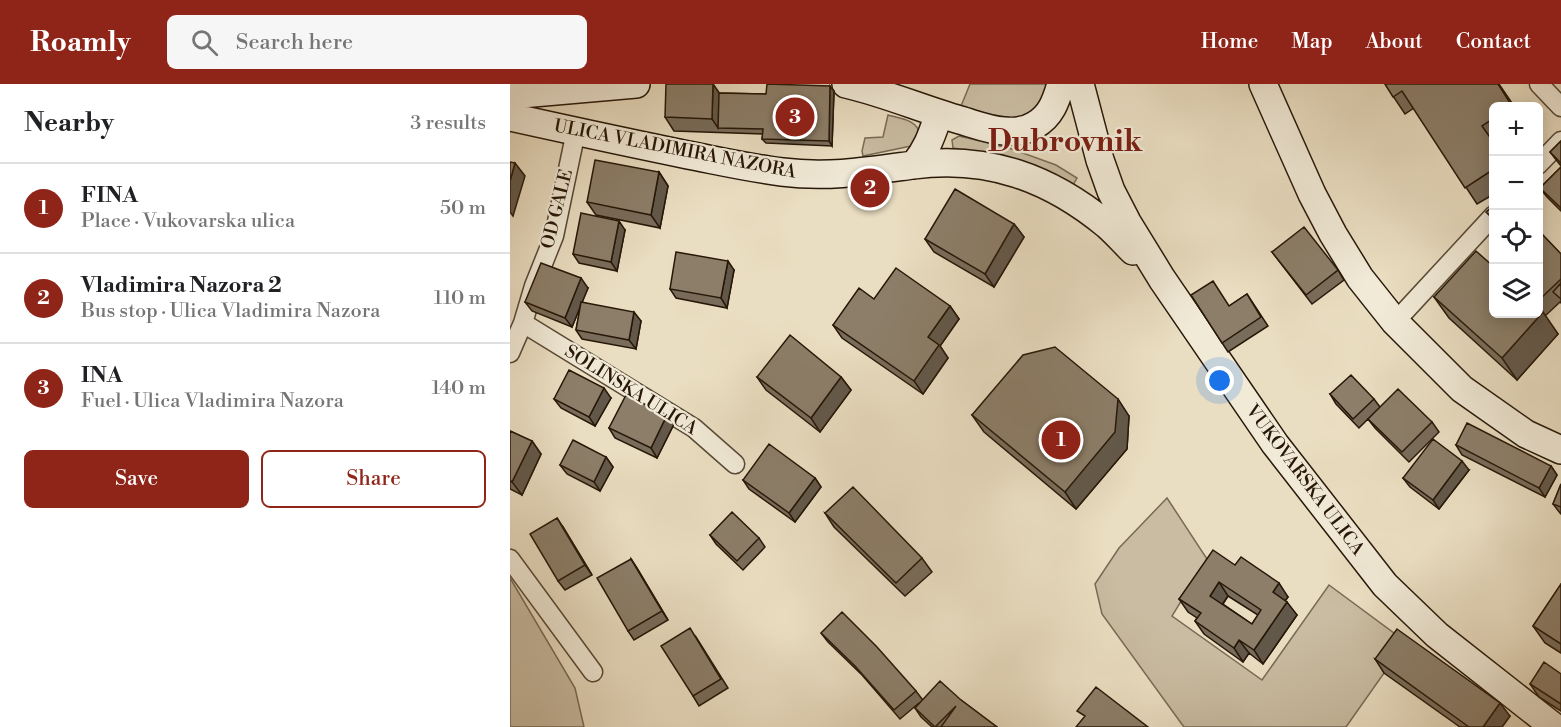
<!DOCTYPE html>
<html lang="en">
<head>
<meta charset="utf-8">
<style>
	:root { --surface:#fff; --page:#f6f6f6; --text:#202124; --muted:#757577; --line:#e0e0e0; --accent:#8f2418 }
	body { margin:0; font-family:"Libre Bodoni",serif; background:var(--page); color:var(--text) }
	.controls { position:absolute; right:18px; top:18px; display:grid; overflow:hidden; border-radius:9px; box-shadow:0 3px 15px #0003 }
	.controls button { width:54px; height:54px; display:grid; place-items:center; padding:0; border:0; border-bottom:2px solid var(--line); background:var(--surface); color:var(--text); font:30px sans-serif }
	.you { position:absolute; left:710px; top:297px; width:21px; height:21px; margin:-15px; border:4px solid #fff; border-radius:50%; background:#1a73e8; box-shadow:0 0 0 9px #1a73e833 }
	.badge { display:grid; place-items:center; width:39px; height:39px; border-radius:50%; background:var(--accent); color:#fff; font-size:20px; font-weight:700 }
	.pin { position:absolute; translate:-50% -50%; border:3px solid #fff; box-shadow:0 2px 6px #0006 }
	.list { margin:0; padding:0; list-style:none }
	h2 { display:flex; justify-content:space-between; align-items:center; height:78px; margin:0; padding:0 24px; font-size:26px }
	h2 small { font-size:20px; font-weight:400; color:var(--muted) }
	.list li { display:grid; grid-template-columns:39px 1fr auto; gap:18px; align-items:center; box-sizing:border-box; height:90px; padding:0 24px; border-top:2px solid var(--line) }
	.list b { display:block; font-size:22px; white-space:nowrap }
	.list p { margin:0; font-size:20px; white-space:nowrap; color:var(--muted) }
	.list em { font-size:20px; font-style:normal; color:var(--muted) }
	.actions { display:flex; gap:12px; padding:18px 24px }
	.actions a { flex:1; padding:14px 0; border:2px solid var(--accent); border-radius:9px; text-align:center; font-size:21px; color:var(--accent) }
	.actions .main { background:var(--accent); color:#fff }
	.icon { flex:none; width:33px; height:33px; fill:none; stroke:currentColor; stroke-width:2; stroke-linecap:round; stroke-linejoin:round }
	.map { position:relative; flex:none; width:1051px; height:643px; overflow:hidden }
	header { display:flex; align-items:center; gap:36px; box-sizing:border-box; height:84px; padding:0 30px; background:var(--accent); color:#fff }
	header strong { font-size:28px }
	nav { display:flex; gap:33px; margin-inline-start:auto; font-size:21px }
	.search { width:420px; height:54px; background:var(--page); display:flex; align-items:center; gap:15px; box-sizing:border-box; padding:0 21px; border-radius:9px; color:var(--muted); font-size:22px }
	main { display:flex }
	aside { flex:1; background:var(--surface) }
	.map>svg:first-child { display:block }
	.green { fill:#c9bca2; stroke:#786a55; stroke-width:1.5 }
	.lines { fill:none; stroke-linecap:round; stroke-linejoin:round }
	.street-casing { stroke:#584936; stroke-width:21 }
	.secondary-casing { stroke:#271708; stroke-width:30 }
	.street { stroke:#f1ead7; stroke-width:18 }
	.secondary { stroke:#f1ead7; stroke-width:27 }
	.wall { fill:#786c5a; stroke:#271708; stroke-width:1.5; fill-rule:evenodd }
	.shaded-wall { fill:#62584a; stroke:#271708; stroke-width:1.5 }
	.building { fill:#8c7e69; stroke:#271708; stroke-width:1.5; fill-rule:evenodd }
	.labels { text-anchor:middle; dominant-baseline:central; stroke-width:4.5; stroke-linejoin:round; paint-order:stroke }
	.street-label { font-size:18px; fill:#271708; stroke:#f1ead7 }
	.town-label { font-size:30px; font-weight:bold; fill:#7a1f14; stroke:#f1ead7 }
</style>
</head>
<body>
<header>
<strong>Roamly</strong>
<div class="search"><svg class="icon" aria-label="search" viewBox="0 0 24 24"><circle cx="10" cy="10" r="6"/><path d="M15 15l6 6"/></svg>Search here</div>
<nav><a>Home</a><a>Map</a><a>About</a><a>Contact</a></nav>
</header>
<main>
<aside>
<h2>Nearby<small>3 results</small></h2>
<ul class="list">
<li><span class="badge">1</span><div><b>FINA</b><p>Place · Vukovarska ulica</p></div><em>50 m</em></li>
<li><span class="badge">2</span><div><b>Vladimira Nazora 2</b><p>Bus stop · Ulica Vladimira Nazora</p></div><em>110 m</em></li>
<li><span class="badge">3</span><div><b>INA</b><p>Fuel · Ulica Vladimira Nazora</p></div><em>140 m</em></li>
</ul>
<div class="actions"><a class="main">Save</a><a>Share</a></div>
</aside>
<div class="map">
<svg width="1051" height="643" viewBox="0 0 1051 643">
	<rect width="100%" height="100%" fill="#eadec2"/>
	<filter id="stains"><feTurbulence type="fractalNoise" baseFrequency=".00333" numOctaves="4"/><feColorMatrix values="0 0 0 0 .2 0 0 0 0 .09 0 0 0 0 .02 0 0 0 .5 -.17"/></filter>
	<radialGradient id="worn" r=".72"><stop offset=".6" stop-color="#630" stop-opacity="0"/><stop offset="1" stop-color="#630" stop-opacity=".3"/></radialGradient>
	<path class="green" d="M460,0H537C527,50 484,33 451,22Z
		M378,31C388,34 410,36 409,51C408,57 406,60 401,62L353,72L352,67L355,54L373,53Z
		M449,52L499,64L546,81L567,94L563,101L487,72L443,64L442,56Z
		M657,414L697,475L662,532L752,596L819,501L896,558L836,643H674L671,639L592,530L585,500L609,464Z
		M0,494L65,604L74,643H0Z"/>
	<g class="lines">
		<g class="street-casing">
			<path id="street" d="M1029,0L1051,23
				M1028,81L1051,57
				M885,238L984,131
				M13,239L184,344L225,380
				M0,269L13,239L24,202L44,152L66,47
				M0,475L83,588"/>
		</g>
		<g class="secondary-casing">
			<path id="secondary" d="M336,0C375,9 412,25 450,36C464,40 479,46 494,47C504,48 516,47 525,41C541,32 546,17 551,0
				M570,0L590,76L601,107L617,138L652,195L765,360L875,501L927,551L1044,643
				M753,0L802,110L823,150L850,194L885,238L952,305L1016,350L1051,366
				M0,11L126,0
				M0,33C59,46 119,59 178,71C209,77 240,84 272,88C318,94 359,87 403,81C478,71 540,94 597,141C606,149 614,158 623,167
				M404,81C418,64 422,50 429,30"/>
		</g>
		<use href="#street" class="street"/>
		<use href="#secondary" class="secondary"/>
	</g>
	<path class="wall" d="M203,0L209,9L256,10L324,7L322,62L256,59L252,55L253,50L164,47L155,33Z
		M875,0H989L1004,22H984V110L967,120L904,24L895,30Z
		M1051,57V82L1040,68Z
		M1051,83V127L1037,113L1030,104Z
		M149,88L158,102L150,144L86,131L77,118Z
		M1029,128L1032,133L1029,136Z
		M504,140L514,153L484,203L424,168L415,155Z
		M115,146L107,187L69,179L63,170Z
		M1029,147L1051,170V219L1050,218L1035,232L1048,250L1007,296L939,234L924,213L1029,230Z
		M762,168L828,186L834,196L802,220Z
		M224,186L217,224L166,214L160,205Z
		M78,204L72,218L131,237L126,265L72,255L66,246L71,221L62,243L22,227L15,218Z
		M737,210L758,242L718,268L681,211L719,222Z
		M364,215L440,222L449,235L430,262L438,274L413,310L332,254L323,241Z
		M247,293H331L341,306L310,348L256,306Z
		M820,310L864,315L870,323L922,338L929,348L899,378L865,344L858,335L849,344L826,320Z
		M101,314L85,342L51,324L44,315Z
		M157,331L164,340L147,374L105,354L99,344Z
		M462,331L619,332L617,365L566,425L474,348Z
		M0,347L22,357L31,370L12,411L0,405Z
		M946,361L1041,382L1047,391L1035,413L952,371Z
		M96,373L103,383L90,407L57,390L50,381Z
		M959,386L929,425L900,403L893,394Z
		M305,394L311,403L285,438L239,405L233,396Z
		M1051,400V430L1050,429L1043,420Z
		M315,429L412,474L422,488L395,512L324,443Z
		M53,443L82,491L55,506L48,497Z
		M200,451L249,454L255,463L233,486L206,460Z
		M121,475L158,536L124,556L118,547Z
		M725,481L778,513L775,517L787,531L753,580L739,569L733,578L694,550L685,537L687,534L678,528L669,515ZM718,512L748,531L742,540L713,520Z
		M1051,500V569L1035,559L1023,542Z
		M311,549L406,607L412,615L451,616L487,643H422L411,633L405,624L409,619L390,635L352,591L318,558Z
		M186,553L218,604L189,622L183,612Z
		M865,575L1000,632L992,643H950L874,589Z
		M1051,590V627L1029,613L1020,600Z"/>
	<path class="shaded-wall" d="M203,0L212,13L208,44L202,35Z
		M320,2L324,7L322,62L319,57Z
		M5,79L15,92L3,132L0,128V97Z
		M149,88L158,102L150,144L141,131Z
		M109,137L115,146L107,187L101,178Z
		M504,140L514,153L484,203L475,190Z
		M218,177L224,186L217,224L211,214Z
		M71,194L78,204L62,243L55,234Z
		M440,222L449,235L430,262L438,274L413,310L404,297L418,253Z
		M124,228L131,237L126,265L119,256Z
		M1033,228L1048,250L1007,296L992,274Z
		M331,293L341,306L310,348L301,334Z
		M94,304L101,314L85,342L79,333Z
		M608,315L619,332L617,365L566,425L555,408Z
		M157,331L164,340L147,374L141,364Z
		M22,357L31,370L12,411L2,398Z
		M96,373L103,383L90,407L84,398Z
		M952,377L959,386L929,425L923,416Z
		M1041,382L1047,391L1035,413L1029,404Z
		M305,394L311,403L285,438L279,429Z
		M47,434L53,443L82,491L75,481Z
		M121,475L127,484L158,536L152,527Z
		M709,498L718,512L709,525L700,512Z
		M769,499L778,513L772,521L763,508Z
		M777,518L787,531L753,580L744,566Z
		M729,556L739,569L733,578L724,564Z
		M990,619L1000,632L992,643H973Z"/>
	<path class="building" d="M156,0H203L202,35L155,33Z
		M257,0L320,2L319,57L252,55L253,45L208,44L209,9L256,10Z
		M875,0H988L1002,22H984V34L972,42L984,59V85L955,104L892,7L883,13Z
		M1051,57V79L1040,68Z
		M85,76L149,88L141,131L77,118Z
		M0,78L5,79L0,97Z
		M1051,83V124L1030,104Z
		M445,105L504,140L475,190L415,155Z
		M984,121V136L976,128Z
		M71,129L109,137L101,178L63,170Z
		M794,143L828,186L796,211L762,168Z
		M1029,147L1051,170V195L1029,216Z
		M966,167L984,183V230H1029V224L1033,228L992,274L924,213Z
		M166,168L218,177L211,214L160,205Z
		M31,179L71,194L55,234L15,218Z
		M386,184L440,222L418,253L429,261L404,297L323,241L349,204L364,215Z
		M703,197L719,222L737,210L751,233L712,259L681,211Z
		M1051,199V215L1043,208Z
		M71,218L124,228L119,256L66,246Z
		M280,251L331,293L301,334L247,293Z
		M545,263L608,315L605,348L555,408L462,331L513,271Z
		M59,286L94,304L79,333L44,315Z
		M841,291L864,315L843,335L820,310Z
		M888,305L922,338L892,368L858,335Z
		M116,311L157,331L141,364L99,344Z
		M957,339L1041,382L1029,404L946,361Z
		M0,347L22,357L2,398L0,396Z
		M923,355L952,377L923,416L893,394Z
		M63,356L96,373L84,398L50,381Z
		M259,360L305,394L279,429L233,396Z
		M1051,400V423L1043,420Z
		M343,403L412,474L386,499L315,429Z
		M222,428L249,454L227,477L200,451Z
		M47,434L75,481L48,497L20,450Z
		M703,466L725,481L731,473L769,499L763,508L777,518L744,566L729,556L724,564L685,537L691,529L669,515ZM709,498L751,526L742,540L700,512Z
		M121,475L152,527L118,547L87,494Z
		M1051,500V560L1023,542Z
		M332,528L367,563L406,607L384,626L345,582L311,549Z
		M180,544L211,595L183,612L151,562Z
		M887,545L990,619L973,643H959L865,575Z
		M1034,578L1051,590V620L1020,600Z
		M430,597L451,616L487,643H431L446,622L425,643L405,624Z
		M586,603L638,643H566L575,632L567,627Z"/>
	<g class="labels">
		<g class="street-label">
			<text transform="translate(165 65) rotate(11)">ULICA VLADIMIRA NAZORA</text>
			<text transform="translate(47 125) rotate(-76)">OD GALE</text>
			<text transform="translate(121 306) rotate(32)">SOLINSKA ULICA</text>
			<text transform="translate(795 396) rotate(53)">VUKOVARSKA ULICA</text>
		</g>
		<g class="town-label">
			<text x="555" y="58">Dubrovnik</text>
		</g>
	</g>
	<rect width="100%" height="100%" filter="url(#stains)"/>
	<rect width="100%" height="100%" fill="url(#worn)"/>
</svg>
<div class="controls">
<button>+</button>
<button>−</button>
<button><svg class="icon" aria-label="locate" viewBox="0 0 24 24"><circle cx="12" cy="12" r="6"/><path d="M12 2v4M12 18v4M2 12h4M18 12h4"/></svg></button>
<button><svg class="icon" aria-label="layers" viewBox="0 0 24 24"><path d="M12 4l9 5-9 5-9-5zM3 14l9 5 9-5"/></svg></button>
</div>
<div class="you"></div>
<div class="pin badge" style="left:551px;top:356px">1</div>
<div class="pin badge" style="left:360px;top:104px">2</div>
<div class="pin badge" style="left:285px;top:33px">3</div>
</div>
</main>
</body>
</html>
